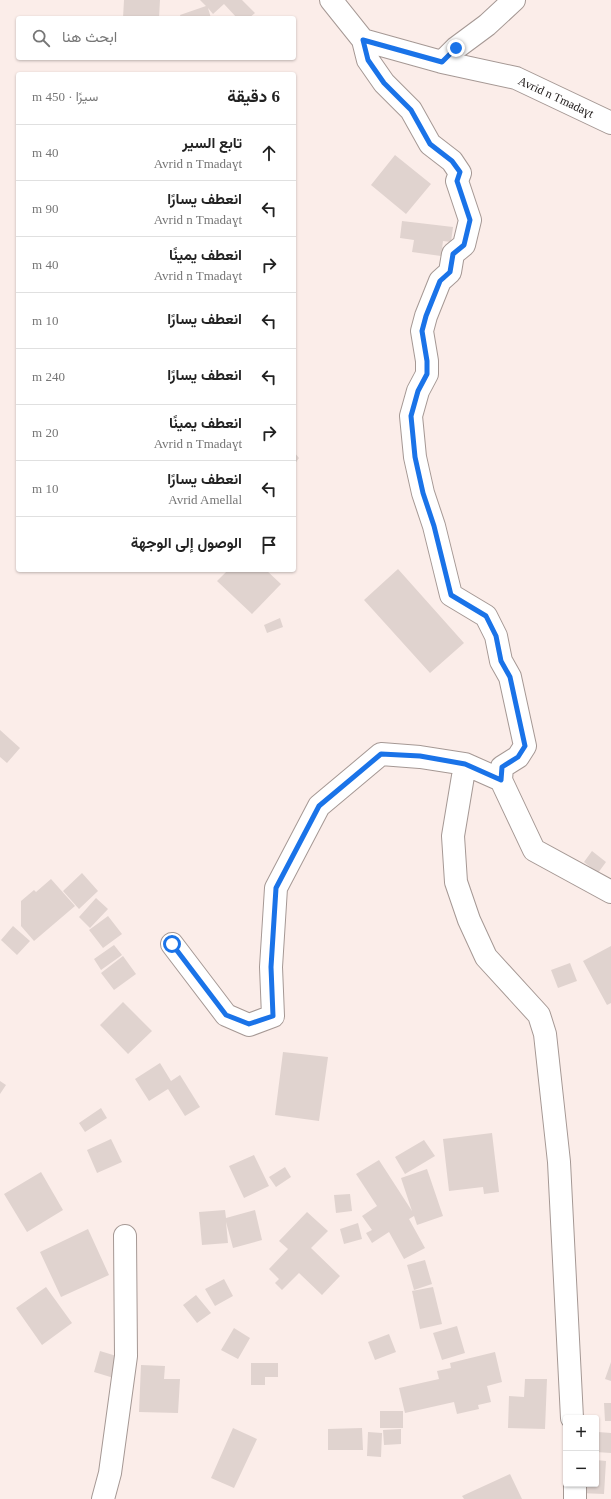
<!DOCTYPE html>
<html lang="ar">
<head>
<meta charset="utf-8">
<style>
	:root { --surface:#fff; --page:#f2f2f2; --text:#222; --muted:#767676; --line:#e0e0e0 }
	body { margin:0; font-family:"Times New Roman",Vazirmatn,serif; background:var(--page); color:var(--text); direction:rtl }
	.controls { position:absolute; right:12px; bottom:12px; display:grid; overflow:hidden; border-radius:4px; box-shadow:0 1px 3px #0004 }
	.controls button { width:36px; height:36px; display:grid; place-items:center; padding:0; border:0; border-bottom:1px solid var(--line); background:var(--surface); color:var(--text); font:20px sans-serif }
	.stop { position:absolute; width:12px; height:12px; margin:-9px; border:3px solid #1a73e8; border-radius:50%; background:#fff }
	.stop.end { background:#1a73e8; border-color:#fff; box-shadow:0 1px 4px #0008 }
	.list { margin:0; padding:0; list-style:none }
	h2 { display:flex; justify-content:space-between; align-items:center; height:52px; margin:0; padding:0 16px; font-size:17px }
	h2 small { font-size:13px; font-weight:400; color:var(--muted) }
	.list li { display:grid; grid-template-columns:26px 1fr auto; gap:12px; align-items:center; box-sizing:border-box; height:56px; padding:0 16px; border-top:1px solid var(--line) }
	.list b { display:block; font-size:15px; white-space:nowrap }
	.list p { margin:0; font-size:13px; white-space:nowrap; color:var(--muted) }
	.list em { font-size:13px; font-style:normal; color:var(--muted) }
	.icon { flex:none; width:22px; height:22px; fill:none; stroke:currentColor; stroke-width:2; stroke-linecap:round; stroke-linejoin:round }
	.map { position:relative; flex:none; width:611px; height:1499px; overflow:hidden; direction:ltr }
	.search { position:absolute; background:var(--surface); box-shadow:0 1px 3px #0004; left:16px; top:16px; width:280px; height:44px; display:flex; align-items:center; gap:10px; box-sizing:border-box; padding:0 14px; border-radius:4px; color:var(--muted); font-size:15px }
	.panel { position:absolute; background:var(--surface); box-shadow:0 1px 3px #0004; left:16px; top:72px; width:280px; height:500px; border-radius:4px; direction:rtl }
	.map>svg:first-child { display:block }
	.building { fill:#e0d3cf }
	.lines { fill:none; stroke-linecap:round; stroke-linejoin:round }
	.minor-casing { stroke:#a59894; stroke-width:24 }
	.minor { stroke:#fff; stroke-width:22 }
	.route { stroke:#1a73e8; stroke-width:5 }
	.labels { text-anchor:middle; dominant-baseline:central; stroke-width:3; stroke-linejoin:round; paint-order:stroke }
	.street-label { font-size:12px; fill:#1a1514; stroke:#fff }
</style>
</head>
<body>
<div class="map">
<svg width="611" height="1499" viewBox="0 0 611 1499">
	<rect width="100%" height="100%" fill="#fbede9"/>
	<path class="building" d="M124,0H160L159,18H123Z
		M200,0H242L255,13L249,18H237L224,4L213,14L208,8L211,18H181L180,15L206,6Z
		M395,155L431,184L406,214L371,185Z
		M402,221L453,227L451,242L443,241L441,256L412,252L414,240L400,238Z
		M294,452L299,458L294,465Z
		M398,569L464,643L430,673L364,600Z
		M228,570H266L281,584L252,614L217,581Z
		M280,618L283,627L267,633L264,625Z
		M0,730L20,748L7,763L0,757Z
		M592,851L606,862L598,873L584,862Z
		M82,873L98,891L79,909L63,891Z
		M51,879L75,906L34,941L21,926V901L34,890L36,892Z
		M96,898L108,909L90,928L79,917Z
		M108,916L122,934L103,948L89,930Z
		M13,926L30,941L17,955L1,940Z
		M114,945L122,955L101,970L94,959Z
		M611,946V1003L607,1005L583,961Z
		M123,956L136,974L114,990L101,973Z
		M570,963L577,981L558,988L551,970Z
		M123,1002L152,1031L128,1054L100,1025Z
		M283,1052L328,1057L319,1121L275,1115Z
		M160,1063L171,1081L180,1075L200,1107L185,1116L168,1089L149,1101L135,1079Z
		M0,1081L6,1085L0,1094Z
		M101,1108L107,1118L85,1132L79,1123Z
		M492,1133L499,1192L484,1194L483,1187L449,1191L443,1139Z
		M111,1139L122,1162L97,1173L87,1150Z
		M424,1140L435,1156L405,1174L395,1157Z
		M254,1155L269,1186L244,1198L229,1166Z
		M379,1160L412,1211L401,1178L427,1169L443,1216L417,1225L414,1216L409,1219L425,1248L404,1259L389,1232L372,1243L366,1233L372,1230L362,1216L377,1206L356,1174Z
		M285,1167L291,1177L276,1187L269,1177Z
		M41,1172L63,1210L27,1232L4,1194Z
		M350,1194L352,1211L336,1213L334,1195Z
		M225,1210L226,1218L255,1210L262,1240L233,1248L226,1222L228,1243L202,1245L199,1212Z
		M307,1212L328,1231L311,1248L340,1276L322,1295L299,1273L282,1290L275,1283L279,1279L269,1269L288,1249L279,1241Z
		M358,1223L362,1239L344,1244L340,1229Z
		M88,1229L109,1275L61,1297L40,1252Z
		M425,1260L432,1284L414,1290L407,1265Z
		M224,1279L233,1296L215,1306L205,1289Z
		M46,1287L72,1323L42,1345L16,1308Z
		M433,1287L442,1324L420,1329L412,1291Z
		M196,1295L211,1313L197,1323L183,1305Z
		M457,1326L465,1353L442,1360L433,1333Z
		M234,1328L250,1338L238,1359L221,1350Z
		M389,1334L396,1352L375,1360L368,1342Z
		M100,1351L123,1358L117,1379L94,1372Z
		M495,1352L502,1382L487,1386L491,1402L478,1405L479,1409L457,1414L454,1402L405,1413L399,1388L439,1379L437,1371L451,1368L450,1363Z
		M611,1362V1381L605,1379Z
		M251,1363H278V1377H265V1385H251Z
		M141,1365L165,1366L164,1379H180L178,1413L139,1412Z
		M525,1379H547L545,1429L508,1428L509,1396L524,1397Z
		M604,1403H611V1421H605Z
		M380,1411H403V1428H380Z
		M233,1428L257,1439L234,1488L211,1478Z
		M362,1428L363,1450H328V1429Z
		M401,1429V1444L384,1445L383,1430Z
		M368,1432L382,1433L381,1457L367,1456Z
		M598,1432L611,1433V1453L596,1452Z
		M596,1460L606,1461L604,1494L579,1493L580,1484H596Z
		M510,1474L522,1499H464L462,1496Z"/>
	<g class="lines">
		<g class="minor-casing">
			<path id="minor" d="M331,0L363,40L442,62L516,78L611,123
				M363,40L368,60L384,83L411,110L430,144L452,161L460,173L457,181L470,220L464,245L453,254L450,272L440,281L426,316L422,331L427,361V374L418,391L411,416L415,457L423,493L434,526L451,595L486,616L496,636L501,661L510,677L525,746L518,757L502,767L501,780
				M442,62L456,48L487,25L514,0
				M465,764L453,836L456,882L469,920L486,957L539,1015L545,1034L559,1162L572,1418
				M172,944L226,1015L249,1025L273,1016L271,967L276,888L319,806L381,754L420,757L465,764L501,780L534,850L611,892
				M575,1484V1499
				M103,1499L110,1473L126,1356L125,1236"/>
		</g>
		<use href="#minor" class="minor"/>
	</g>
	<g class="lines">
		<path class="route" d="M172,944L226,1015L249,1024L273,1016L271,967L276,888L319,806L381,754L420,756L465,764L501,780L502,767L518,757L525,746L510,677L501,661L496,636L486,616L451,595L434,526L423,493L415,457L411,416L418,391L427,374V361L422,331L426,316L440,281L450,272L453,254L464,245L470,220L457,181L460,172L452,161L430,144L411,110L384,83L368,60L363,40L442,62L456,48"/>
	</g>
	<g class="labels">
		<g class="street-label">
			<text transform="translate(556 97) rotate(25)">Avrid n Tmadaɣt</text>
		</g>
	</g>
</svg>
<div class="controls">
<button>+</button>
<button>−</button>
</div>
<div class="stop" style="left:172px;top:944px"></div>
<div class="stop end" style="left:456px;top:48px"></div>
<div class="search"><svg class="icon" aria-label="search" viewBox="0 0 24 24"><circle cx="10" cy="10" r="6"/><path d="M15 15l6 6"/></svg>ابحث هنا</div>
<section class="panel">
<h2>6 دقيقة<small>سيرًا · 450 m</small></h2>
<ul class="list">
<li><svg class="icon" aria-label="ahead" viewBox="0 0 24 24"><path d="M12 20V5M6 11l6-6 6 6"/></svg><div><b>تابع السير</b><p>Avrid n Tmadaɣt</p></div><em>40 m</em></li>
<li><svg class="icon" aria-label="left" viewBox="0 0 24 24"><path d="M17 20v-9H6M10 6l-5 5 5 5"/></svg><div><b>انعطف يسارًا</b><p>Avrid n Tmadaɣt</p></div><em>90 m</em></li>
<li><svg class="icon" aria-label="right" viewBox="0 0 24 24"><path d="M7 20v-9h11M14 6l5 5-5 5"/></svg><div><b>انعطف يمينًا</b><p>Avrid n Tmadaɣt</p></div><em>40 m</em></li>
<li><svg class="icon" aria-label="left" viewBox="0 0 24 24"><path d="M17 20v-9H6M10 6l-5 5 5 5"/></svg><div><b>انعطف يسارًا</b></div><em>10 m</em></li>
<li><svg class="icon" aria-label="left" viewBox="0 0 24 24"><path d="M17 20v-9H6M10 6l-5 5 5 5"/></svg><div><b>انعطف يسارًا</b></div><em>240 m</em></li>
<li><svg class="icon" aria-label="right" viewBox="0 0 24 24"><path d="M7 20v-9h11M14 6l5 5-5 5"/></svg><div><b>انعطف يمينًا</b><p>Avrid n Tmadaɣt</p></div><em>20 m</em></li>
<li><svg class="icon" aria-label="left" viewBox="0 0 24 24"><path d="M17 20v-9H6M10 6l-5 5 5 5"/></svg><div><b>انعطف يسارًا</b><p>Avrid Amellal</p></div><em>10 m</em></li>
<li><svg class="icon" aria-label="arrive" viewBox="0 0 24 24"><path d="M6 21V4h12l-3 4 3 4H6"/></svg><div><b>الوصول إلى الوجهة</b></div></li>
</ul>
</section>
</div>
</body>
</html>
